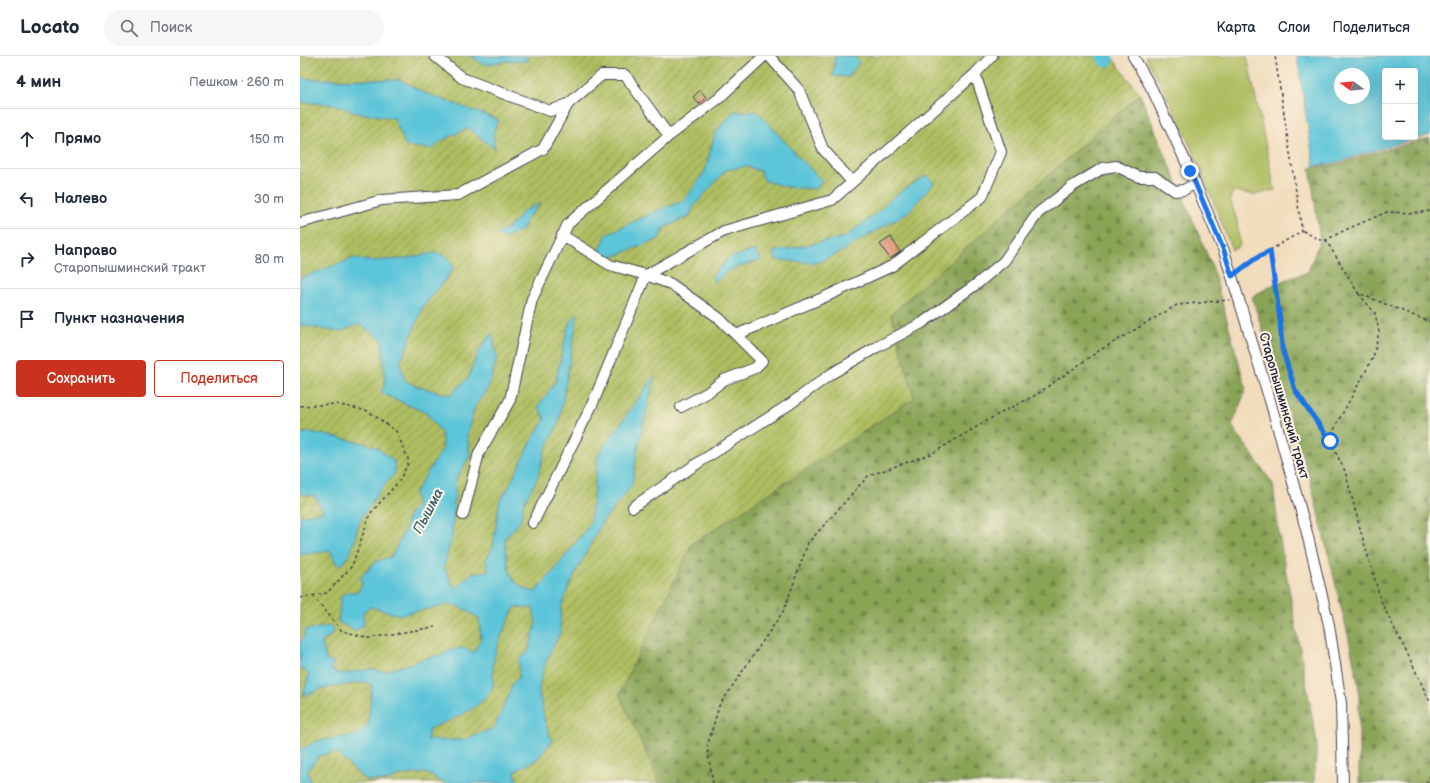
<!DOCTYPE html>
<html lang="ru">
<head>
<meta charset="utf-8">
<style>
	:root { --surface:#fff; --page:#f6f6f7; --text:#1f2937; --muted:#747a83; --line:#e0e1e3; --accent:#c8321e }
	body { margin:0; font-family:"Balsamiq Sans",sans-serif; background:var(--page); color:var(--text) }
	.controls { position:absolute; right:12px; top:12px; display:grid; overflow:hidden; border-radius:4px; box-shadow:0 4px 16px #0002 }
	.controls button { width:36px; height:36px; display:grid; place-items:center; padding:0; border:0; border-bottom:1px solid var(--line); background:var(--surface); color:var(--text); font:20px sans-serif }
	.compass { position:absolute; left:1034px; top:12px; width:36px; height:36px; border-radius:50%; background:var(--surface); box-shadow:0 4px 16px #0002; rotate:285deg }
	.stop { position:absolute; width:12px; height:12px; margin:-9px; border:3px solid #1a73e8; border-radius:50%; background:#fff }
	.stop.end { background:#1a73e8; border-color:#fff; box-shadow:0 1px 4px #0008 }
	.list { margin:0; padding:0; list-style:none }
	h2 { display:flex; justify-content:space-between; align-items:center; height:52px; margin:0; padding:0 16px; font-size:17px }
	h2 small { font-size:13px; font-weight:400; color:var(--muted) }
	.list li { display:grid; grid-template-columns:26px 1fr auto; gap:12px; align-items:center; box-sizing:border-box; height:60px; padding:0 16px; border-top:1px solid var(--line) }
	.list b { display:block; font-size:15px; white-space:nowrap }
	.list p { margin:0; font-size:13px; white-space:nowrap; color:var(--muted) }
	.list em { font-size:13px; font-style:normal; color:var(--muted) }
	.actions { display:flex; gap:8px; padding:12px 16px }
	.actions a { flex:1; padding:9px 0; border:1px solid var(--accent); border-radius:4px; text-align:center; font-size:14px; color:var(--accent) }
	.actions .main { background:var(--accent); color:#fff }
	.icon { flex:none; width:22px; height:22px; fill:none; stroke:currentColor; stroke-width:2; stroke-linecap:round; stroke-linejoin:round }
	.map { position:relative; flex:none; width:1130px; height:727px; overflow:hidden }
	header { display:flex; align-items:center; gap:24px; box-sizing:border-box; height:56px; padding:0 20px; background:var(--surface); border-bottom:1px solid var(--line) }
	header strong { font-size:19px }
	nav { display:flex; gap:22px; margin-inline-start:auto; font-size:14px }
	.search { width:280px; height:36px; background:var(--page); display:flex; align-items:center; gap:10px; box-sizing:border-box; padding:0 14px; border-radius:22px; color:var(--muted); font-size:15px }
	main { display:flex }
	aside { flex:1; background:var(--surface) }
	.map>svg:first-child { display:block }
	.green { fill:#adbd60; stroke:#68704e }
	.forest { fill:url(#forest-firs); stroke:#566348 }
	.garden { fill:url(#garden-furrows); stroke:#68704e }
	.water { fill:#5dc5d9; stroke:#40748a; fill-rule:evenodd }
	.lines { fill:none; stroke-linecap:round; stroke-linejoin:round }
	.river { stroke:#5dc5d9; stroke-width:16 }
	.building { fill:url(#building-back-hatch) }
	.minor-casing { stroke:#413e4e; stroke-width:12 }
	.path { stroke:#413e4e; stroke-width:1.5; stroke-dasharray:3 3; stroke-linecap:butt }
	.minor { stroke:#fff; stroke-width:10 }
	.route { stroke:#1a73e8; stroke-width:5 }
	.labels { text-anchor:middle; dominant-baseline:central; stroke-width:4; stroke-linejoin:round; paint-order:stroke }
	.street-label { font-size:13px; fill:#22223b; stroke:#fcf5e5 }
	.water-label { font-size:14px; font-style:italic; fill:#375b72; stroke:#fcf5e5 }
</style>
</head>
<body>
<header>
<strong>Locato</strong>
<div class="search"><svg class="icon" aria-label="search" viewBox="0 0 24 24"><circle cx="10" cy="10" r="6"/><path d="M15 15l6 6"/></svg>Поиск</div>
<nav><a>Карта</a><a>Слои</a><a>Поделиться</a></nav>
</header>
<main>
<aside>
<h2>4 мин<small>Пешком · 260 m</small></h2>
<ul class="list">
<li><svg class="icon" aria-label="ahead" viewBox="0 0 24 24"><path d="M12 20V5M6 11l6-6 6 6"/></svg><div><b>Прямо</b></div><em>150 m</em></li>
<li><svg class="icon" aria-label="left" viewBox="0 0 24 24"><path d="M17 20v-9H6M10 6l-5 5 5 5"/></svg><div><b>Налево</b></div><em>30 m</em></li>
<li><svg class="icon" aria-label="right" viewBox="0 0 24 24"><path d="M7 20v-9h11M14 6l5 5-5 5"/></svg><div><b>Направо</b><p>Старопышминский тракт</p></div><em>80 m</em></li>
<li><svg class="icon" aria-label="arrive" viewBox="0 0 24 24"><path d="M6 21V4h12l-3 4 3 4H6"/></svg><div><b>Пункт назначения</b></div></li>
</ul>
<div class="actions"><a class="main">Сохранить</a><a>Поделиться</a></div>
</aside>
<div class="map">
<svg width="1130" height="727" viewBox="0 0 1130 727">
	<defs>
		<pattern id="forest-firs" width="22" height="20" patternUnits="userSpaceOnUse"><rect width="22" height="20" fill="#8aa456"/><path d="M5 1l3.5 6h-7zM16 11l3.5 6h-7z" fill="#708548"/></pattern>
		<pattern id="garden-furrows" width="10" height="10" patternUnits="userSpaceOnUse"><rect width="10" height="10" fill="#adbd60"/><path d="M-1 1l2-2M0 10L10 0M9 11l2-2" fill="none" stroke="#8c9950"/></pattern>
		<pattern id="building-back-hatch" width="6" height="6" patternUnits="userSpaceOnUse"><rect width="6" height="6" fill="#e79b82"/><path d="M-1 5l2 2M0 0l6 6M5-1l2 2" fill="none" stroke="#bb7e6c"/></pattern>
	</defs>
	<rect width="100%" height="100%" fill="#fcf5e5"/>
	<filter id="ink" filterUnits="userSpaceOnUse"><feTurbulence type="fractalNoise" baseFrequency=".025" numOctaves="2"/><feDisplacementMap in="SourceGraphic" scale="8" xChannelSelector="R" yChannelSelector="G"/><feConvolveMatrix kernelMatrix="1 2 1 2 8 2 1 2 1" color-interpolation-filters="sRGB"/></filter>
	<filter id="wash" filterUnits="userSpaceOnUse"><feTurbulence type="fractalNoise" baseFrequency=".012" numOctaves="4" result="noise"/><feDisplacementMap in="SourceGraphic" scale="16" xChannelSelector="R" yChannelSelector="G"/><feGaussianBlur stdDeviation="0.9" result="paint"/><feColorMatrix in="noise" values="0 0 0 0 0 0 0 0 0 0 0 0 0 0 0 0 0 1.4 0 .05"/><feComposite in="paint" operator="in"/></filter>
	<g filter="url(#wash)">
		<rect width="100%" height="100%" fill="#f1dcbc"/>
		<path class="green" d="M845,0H947L975,134L955,139L933,135L930,143L937,165L940,190L932,194C907,128 881,61 845,0Z"/>
		<path class="forest" d="M840,38L912,210L946,333L932,370L973,428L979,478L1017,687L1014,727H360L319,638L392,488L614,342L591,258Z
			M1130,82V727H1059V632L1048,579L1010,424L952,241L974,228L1008,216L1020,184L1010,112L1039,108L1065,99Z"/>
		<path class="garden" d="M0,0H811L840,38L591,258L614,342L392,488L319,638L360,727H0Z"/>
		<path class="water" d="M171,0H226L229,5H207L184,9Z
			M535,0H554L559,6L548,21L533,20Z
			M997,0H1130V79L1065,97L1039,106L1014,110ZM1085,15H1115V81H1085ZM1040,18H1064V42H1040Z
			M0,21L8,23L100,24L125,37L199,64L193,76L195,93L168,72L141,85L133,93L106,90L94,62L57,57L37,49L0,46Z
			M434,55L458,56L497,99L522,125L516,133L487,131L465,125L460,115L446,110L426,114L394,150L389,160L364,172L359,183L312,201L299,196L307,178L361,153L384,145L405,115L415,77Z
			M627,119L634,127L608,156L539,197L517,207L476,204L473,196L545,181L577,157L594,140Z
			M241,147L227,162L223,173L206,182L197,179L213,168L223,155Z
			M455,194L461,204L429,214L414,227L413,219L429,202Z
			M134,197L147,200L154,211L142,228L123,251L100,307L105,325L119,331L150,339L168,322L179,294L192,277L197,302L189,331L175,350L167,377L170,400L156,423L152,479L144,511L155,533L172,517L188,515L186,503L193,492L199,446L207,434L232,384L245,363L238,350L255,327L269,268L278,257L259,366L245,395L237,423L224,446L220,466L205,482C208,507 205,529 235,536L253,516L290,468L298,399L355,319L338,391L332,430L302,466L269,530L261,552L260,577L248,601L240,625L239,636L245,666L252,685L237,703L215,715L217,727H144L126,717L103,719L86,725L65,724L36,696L19,700L7,715L11,727H0V694L17,685L56,679L68,669L72,629L64,626L21,633L3,640L9,618L0,612V586L3,583L5,574L31,570L33,577L22,586L26,604L33,606L31,614L40,618L73,613L83,616L134,600L143,599L150,593L163,592L174,596L181,583L179,562L166,554L152,548L99,559L71,551L63,556L64,569L55,575L38,566L41,541L47,536H58L62,529L61,521L75,506L92,500L104,475L110,456L116,451L115,436L143,392L141,376L126,357L81,337L85,328L82,283L59,268L40,276L4,270L0,269V222L54,202L69,205L102,203ZM215,551L233,552L236,568L228,596L219,604V621L212,628L209,639L194,672L163,684H127L129,673C148,665 184,652 192,632C195,626 192,615 193,608C195,591 207,567 215,551Z
			M10,376L64,387L76,391L94,405L95,417L75,441L59,466L51,496L42,509L36,507L30,495L0,499V460L23,456L15,440L0,438V378Z"/>
		<g class="lines">
			<path class="river" d="M804,0L806,3"/>
		</g>
		<g id="blocks">
			<path class="building" d="M400,34L406,41L399,48L393,41Z
				M591,181L600,196L590,203L580,188Z"/>
		</g>
	</g>
	<g filter="url(#ink)">
		<use href="#blocks" fill-opacity="0" stroke="#413e4e" stroke-width="1"/>
		<g class="lines">
			<g class="minor-casing">
				<path id="minor" d="M135,0L162,22L250,55L268,48L302,19H325L369,80
					M469,0L499,34L523,93L552,126
					M833,0L852,33L890,115L924,195L971,348L1006,473L1029,569L1041,647L1043,727
					M0,167L82,144L158,139L243,93L268,48
					M262,179L310,209L346,219L371,228L419,262L462,305L455,312L424,324L407,337L381,351
					M436,279L527,240L592,210L682,141L701,96L675,18
					M333,451L398,407L490,348L531,318L577,291L622,267L678,227L704,205L738,157L773,130L803,112L816,110L839,121H855L875,135L884,134L895,127
					M163,459L179,397L210,344L232,243L268,168L369,80L418,43L464,0
					M233,467L292,349L346,219L424,175L532,144L675,18L692,0"/>
			</g>
			<path class="path" d="M1003,175L1020,184H1026L1045,174L1087,156L1113,157L1130,155
				M1026,184L1058,237L1130,266
				M970,195L980,264L982,293L995,334L1030,385L1045,415L1062,480L1082,548L1108,599L1130,646
				M940,214L957,202L1002,175L975,0
				M0,350L36,348L68,355L96,375L109,405L100,424L70,458L52,510L27,537L0,542
				M1030,385L1036,369L1073,302L1079,276L1075,257L1058,237
				M13,540L42,575L69,582L135,571
				M413,727L407,691L419,650L484,554L508,487L568,420L633,397L693,361L736,339L797,296L877,249L929,244
				M1126,727L1130,720"/>
			<use href="#minor" class="minor"/>
		</g>
	</g>
	<g class="lines" filter="url(#ink)">
		<path class="route" d="M890,115L924,195L932,220L956,202L970,195L980,264L982,292L995,334L1030,385"/>
	</g>
	<g class="labels">
		<g class="street-label">
			<text transform="translate(984 350) rotate(74)">Старопышминский тракт</text>
		</g>
		<g class="water-label">
			<text transform="translate(128 455) rotate(-62)">Пышма</text>
		</g>
	</g>
</svg>
<div class="controls">
<button>+</button>
<button>−</button>
</div>
<svg class="compass" viewBox="-18 -18 36 36"><path d="M0-13l5 13h-10z" fill="#e53935"/><path d="M0 13l5-13h-10z" fill="#747a83"/></svg>
<div class="stop" style="left:1030px;top:385px"></div>
<div class="stop end" style="left:890px;top:115px"></div>
</div>
</main>
</body>
</html>
